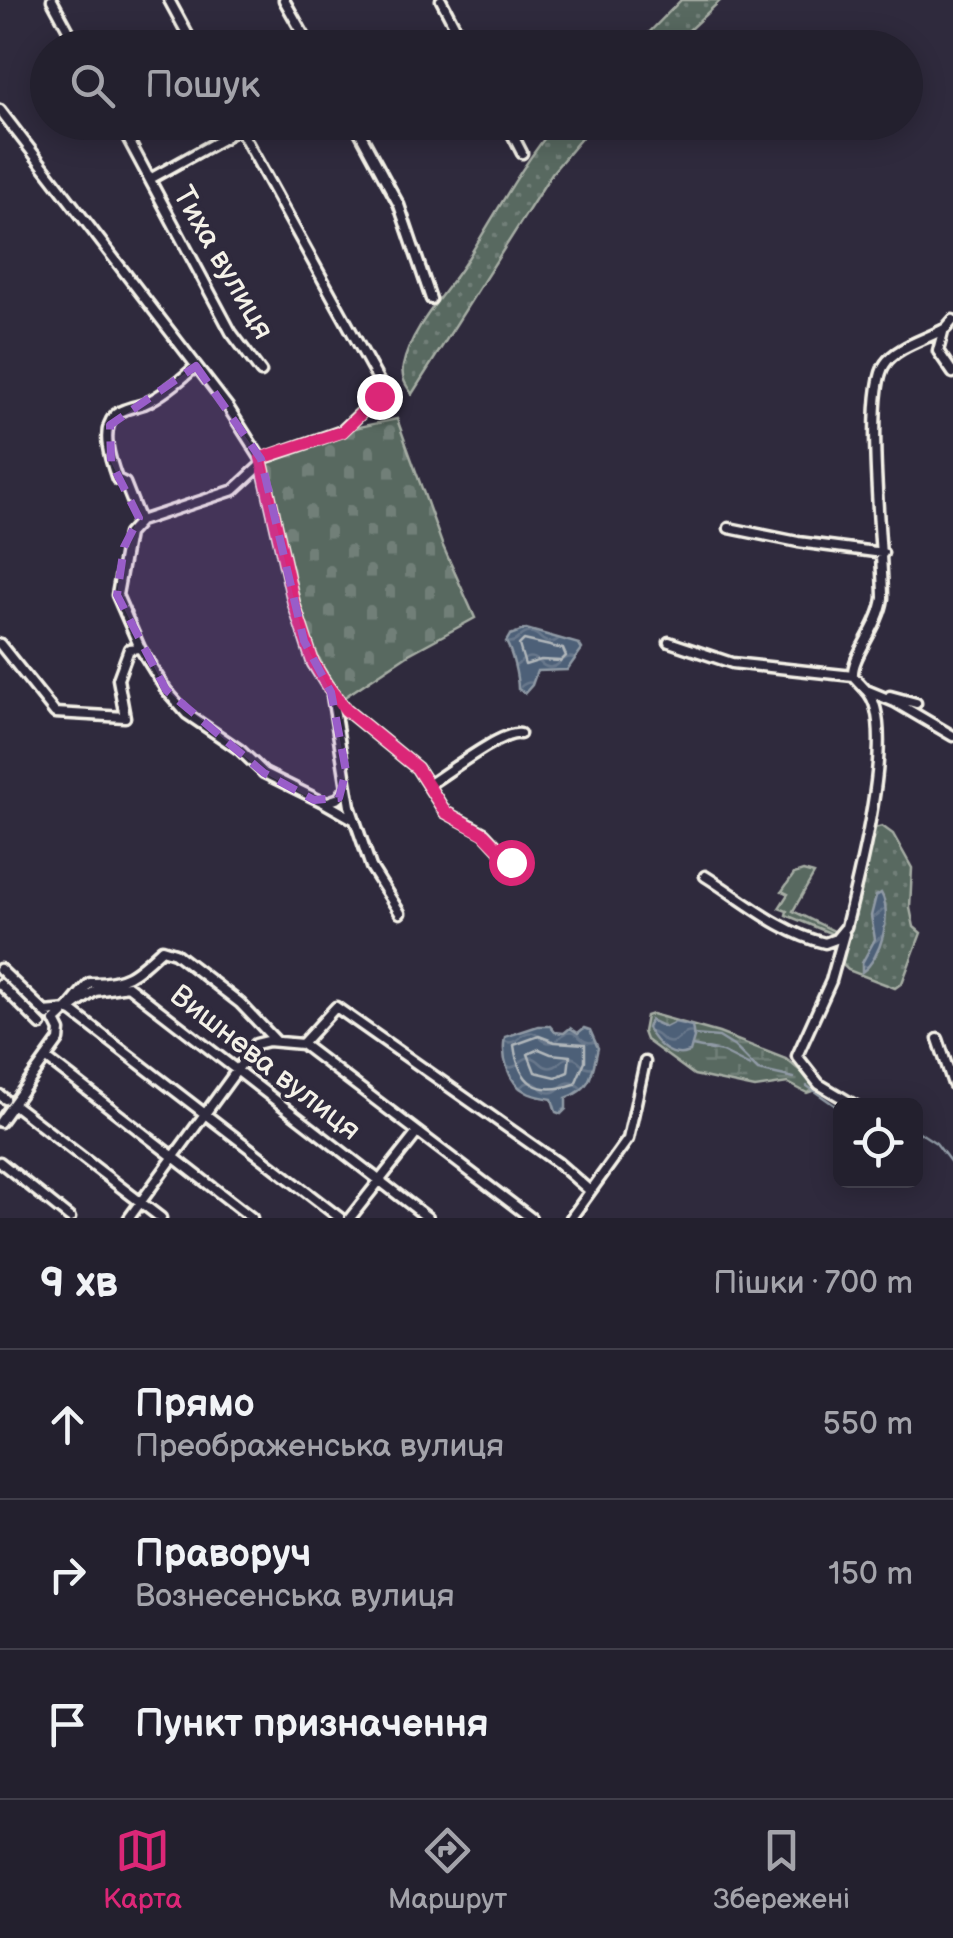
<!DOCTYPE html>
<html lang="uk">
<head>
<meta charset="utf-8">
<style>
	:root { --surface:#23202e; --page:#2f2d3a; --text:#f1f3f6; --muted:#a3a3aa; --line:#403e4a; --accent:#db2777 }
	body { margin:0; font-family:"Balsamiq Sans",sans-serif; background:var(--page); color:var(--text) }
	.controls { position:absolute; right:30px; bottom:30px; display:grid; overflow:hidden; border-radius:15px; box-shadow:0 5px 25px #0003 }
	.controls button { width:90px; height:90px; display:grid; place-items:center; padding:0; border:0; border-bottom:2px solid var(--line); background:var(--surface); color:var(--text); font:50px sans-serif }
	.stop { position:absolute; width:30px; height:30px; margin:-22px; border:8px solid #db2777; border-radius:50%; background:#fff }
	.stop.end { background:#db2777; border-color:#fff; box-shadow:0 2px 10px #0008 }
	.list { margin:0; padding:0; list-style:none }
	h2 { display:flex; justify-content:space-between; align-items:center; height:130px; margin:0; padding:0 40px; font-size:42px }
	h2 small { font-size:32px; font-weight:400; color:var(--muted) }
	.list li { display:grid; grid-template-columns:65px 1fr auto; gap:30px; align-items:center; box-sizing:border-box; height:150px; padding:0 40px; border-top:2px solid var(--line) }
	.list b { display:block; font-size:38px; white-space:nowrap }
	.list p { margin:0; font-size:32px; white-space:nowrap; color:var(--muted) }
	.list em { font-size:32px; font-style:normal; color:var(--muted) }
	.icon { flex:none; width:55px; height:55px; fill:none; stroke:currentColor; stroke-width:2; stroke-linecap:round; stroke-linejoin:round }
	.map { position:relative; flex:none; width:953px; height:1218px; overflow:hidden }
	.search { position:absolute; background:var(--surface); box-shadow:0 5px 25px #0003; left:30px; right:30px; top:30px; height:110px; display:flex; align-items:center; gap:25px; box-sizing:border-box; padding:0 35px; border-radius:55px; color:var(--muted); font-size:38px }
	.sheet { height:580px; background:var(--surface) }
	nav { display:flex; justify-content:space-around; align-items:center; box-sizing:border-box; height:140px; border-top:2px solid var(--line); background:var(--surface); font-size:28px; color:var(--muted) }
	nav a { display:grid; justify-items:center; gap:5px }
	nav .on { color:var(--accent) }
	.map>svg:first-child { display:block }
	.grass { fill:url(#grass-dots); stroke:#a6ada4; stroke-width:2.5 }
	.wetland { fill:url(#wetland-marsh); stroke:#a6ada4; stroke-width:2.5 }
	.cemetery { fill:url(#cemetery-stones); stroke:#a6ada4; stroke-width:2.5 }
	.garden { fill:#586961; stroke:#a6ada4; stroke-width:2.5 }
	.water { fill:url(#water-waves); stroke:#909aa5; stroke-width:2.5 }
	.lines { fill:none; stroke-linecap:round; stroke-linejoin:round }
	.shore { stroke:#b1b7bb; stroke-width:2.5 }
	.stream { stroke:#909aa5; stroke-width:2.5 }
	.minor-casing { stroke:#f4f1e8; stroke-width:15 }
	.minor { stroke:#2f2a3d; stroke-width:8 }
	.route { stroke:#db2777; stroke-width:12 }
	.marked { fill:#995dc9; fill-opacity:0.2; stroke:#995dc9; stroke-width:8; stroke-dasharray:20 12; stroke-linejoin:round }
	.labels { text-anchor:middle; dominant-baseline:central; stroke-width:8; stroke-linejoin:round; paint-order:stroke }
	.street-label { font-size:30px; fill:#f4f1e8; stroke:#2f2a3d }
</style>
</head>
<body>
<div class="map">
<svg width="953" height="1218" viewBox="0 0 953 1218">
	<defs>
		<pattern id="grass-dots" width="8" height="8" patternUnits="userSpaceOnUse" patternTransform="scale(2.5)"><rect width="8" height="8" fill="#586961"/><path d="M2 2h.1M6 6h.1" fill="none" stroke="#717f78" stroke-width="1.8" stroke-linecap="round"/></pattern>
		<pattern id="wetland-marsh" width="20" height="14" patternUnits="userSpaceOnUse" patternTransform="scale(2.5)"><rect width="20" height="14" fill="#586961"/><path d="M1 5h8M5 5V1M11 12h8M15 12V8" fill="none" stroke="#717f78"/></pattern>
		<pattern id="cemetery-stones" width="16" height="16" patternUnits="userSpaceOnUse" patternTransform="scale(2.5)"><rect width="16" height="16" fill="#586961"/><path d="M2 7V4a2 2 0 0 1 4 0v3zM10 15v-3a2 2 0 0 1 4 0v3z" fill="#717f78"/></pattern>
		<pattern id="water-waves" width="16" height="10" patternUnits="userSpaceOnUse" patternTransform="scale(2.5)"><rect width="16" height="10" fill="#4d6078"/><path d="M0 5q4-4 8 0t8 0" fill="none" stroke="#67778b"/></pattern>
	</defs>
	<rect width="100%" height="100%" fill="#2f2a3d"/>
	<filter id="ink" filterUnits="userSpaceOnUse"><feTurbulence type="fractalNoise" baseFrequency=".01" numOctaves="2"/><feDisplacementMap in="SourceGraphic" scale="20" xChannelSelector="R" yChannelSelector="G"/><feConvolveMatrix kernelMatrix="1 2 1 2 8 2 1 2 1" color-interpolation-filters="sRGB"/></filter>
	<g filter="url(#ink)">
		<path class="grass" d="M681,0H721L671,47H635Z
			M557,123H594L552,173L412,394C405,384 401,378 403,366C410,330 443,296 463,266C494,218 520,166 557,123Z
			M882,826L893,834L912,868L910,908L914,927L921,933L902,983L895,988L848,970L842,964L869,841L874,828Z"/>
		<path class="wetland" d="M652,1014L719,1033L786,1059L810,1079L815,1090L807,1093L788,1083L755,1088L694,1075L646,1040L643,1032L646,1016Z"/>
		<path class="cemetery" d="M397,419L442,544L475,618L409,654L343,698C292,629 284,539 266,457L359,427Z"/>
		<path class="garden" d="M803,871L814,874L793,911L838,933L835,935L786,915L787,911L779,908L788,894L782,891L794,874Z"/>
		<path class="water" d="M526,629L579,644L582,649L567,670L537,671L532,685L525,693L518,689C518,678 512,651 506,642L510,635Z
			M881,893C893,913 881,959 862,972V963L875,939L871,916L876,896Z
			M650,1020L665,1027L675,1022L692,1026L694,1038L690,1052C671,1060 656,1044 647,1028Z
			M538,1026H550L555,1032L564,1033L570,1028L578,1033L584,1028L590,1030L598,1048C592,1073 592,1089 566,1098V1109L561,1114L556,1112L552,1099C543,1097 534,1097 526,1092C508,1083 501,1056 505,1037Z"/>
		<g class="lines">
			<path class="shore" d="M524,640L563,649L566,656L561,661L541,660L525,665L519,645Z
				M539,1036L555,1042L585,1044V1061L575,1084C538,1096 519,1085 514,1045Z
				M539,1049L551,1054L570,1056L568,1072L556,1077L535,1072L528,1054Z"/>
			<path class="stream" d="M693,1035L719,1037L735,1047L758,1070L794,1078
				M692,1046L722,1052L750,1066
				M807,1086L840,1109
				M916,1130L936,1143L952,1164"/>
			<g class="minor-casing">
				<path id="minor" d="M52,0L78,48
					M169,0L195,48
					M284,0L311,48
					M441,0L466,48
					M0,110L228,407L261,459L294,604L313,663L326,684L346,710L417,768L445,812L484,833L511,862
					M119,122L231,332L261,372
					M236,122L381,385L379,396L342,431L261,459
					M354,122L399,205L431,299
					M506,122L522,153
					M150,179L224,138L239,127
					M943,332L938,351L953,373
					M140,521L125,483L117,479C111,462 100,432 114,416C120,409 135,407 144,404C163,395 181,380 196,366
					M729,528L798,542L883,553
					M669,642L732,663L853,676L866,690L895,702L953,736
					M0,644L55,713L125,717L118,679L129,649L140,648L166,690L187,714L240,750L264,773L325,803L339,798L347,787
					M140,648L117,595L128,534L140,521L234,490L262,464
					M853,676C851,656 879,628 883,598C883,552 864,394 885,364C897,346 928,339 946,328L953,320
					M332,696L350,806L371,867L400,913
					M890,696L916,703
					M428,785C448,773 501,731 520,734
					M325,803L355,820
					M705,876C742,899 782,934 825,943L836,939L846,927C857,882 900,723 866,690
					M844,934L831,981L797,1056L819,1084L856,1106
					M0,969L48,1015
					M0,984L41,1025
					M68,1010L95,991L128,986L428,1218
					M44,1012L68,1010L74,1013L340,1218
					M938,1039L953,1084
					M302,1044L531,1218
					M46,1058L252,1218
					M0,1095L5,1099
					M13,1104L161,1218
					M0,1122L59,1040L60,1031L55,1021C69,1010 77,995 90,983C126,984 136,973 162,949L175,953L240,1003L276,1041
					M0,1162L70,1218
					M129,1218L256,1044L268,1041L302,1044L336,1007L558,1163L590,1191
					M350,1218L417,1133
					M571,1218L628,1139L645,1062"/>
			</g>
			<use href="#minor" class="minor"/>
		</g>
	</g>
	<g class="lines" filter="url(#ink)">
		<path class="route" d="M379,396L342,432L261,458L294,604L313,662L326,684L346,710L417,768L445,812L484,834L511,862"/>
	</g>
	<path class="marked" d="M196,366L261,459L304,641L331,692L346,771L339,798L314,800L264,773L166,690L117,595L124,547L139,518L111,462L110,425Z"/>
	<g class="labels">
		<g class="street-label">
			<text transform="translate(223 263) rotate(60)">Тиха вулиця</text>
			<text transform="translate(265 1063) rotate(38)">Вишнева вулиця</text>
		</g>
	</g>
</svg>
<div class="controls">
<button><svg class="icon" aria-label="locate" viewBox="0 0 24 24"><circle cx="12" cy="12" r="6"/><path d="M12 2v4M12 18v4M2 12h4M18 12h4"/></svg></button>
</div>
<div class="stop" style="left:511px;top:862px"></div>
<div class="stop end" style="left:379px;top:396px"></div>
<div class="search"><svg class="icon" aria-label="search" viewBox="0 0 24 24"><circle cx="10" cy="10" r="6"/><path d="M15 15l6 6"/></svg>Пошук</div>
</div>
<section class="sheet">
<h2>9 хв<small>Пішки · 700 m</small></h2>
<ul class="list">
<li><svg class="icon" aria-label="ahead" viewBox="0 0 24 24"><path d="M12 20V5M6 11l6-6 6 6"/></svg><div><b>Прямо</b><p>Преображенська вулиця</p></div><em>550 m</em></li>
<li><svg class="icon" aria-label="right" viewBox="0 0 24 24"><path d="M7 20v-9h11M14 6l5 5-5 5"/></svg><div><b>Праворуч</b><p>Вознесенська вулиця</p></div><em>150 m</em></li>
<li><svg class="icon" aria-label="arrive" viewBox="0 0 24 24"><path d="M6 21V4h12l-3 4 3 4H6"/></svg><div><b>Пункт призначення</b></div></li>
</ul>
</section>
<nav>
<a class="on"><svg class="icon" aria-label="map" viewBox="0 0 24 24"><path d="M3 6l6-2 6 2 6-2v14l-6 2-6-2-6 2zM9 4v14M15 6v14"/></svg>Карта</a>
<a><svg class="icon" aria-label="directions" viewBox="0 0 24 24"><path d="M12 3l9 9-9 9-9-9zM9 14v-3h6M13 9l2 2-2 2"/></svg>Маршрут</a>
<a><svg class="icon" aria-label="saved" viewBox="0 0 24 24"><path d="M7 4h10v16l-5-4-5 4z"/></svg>Збережені</a>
</nav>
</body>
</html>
